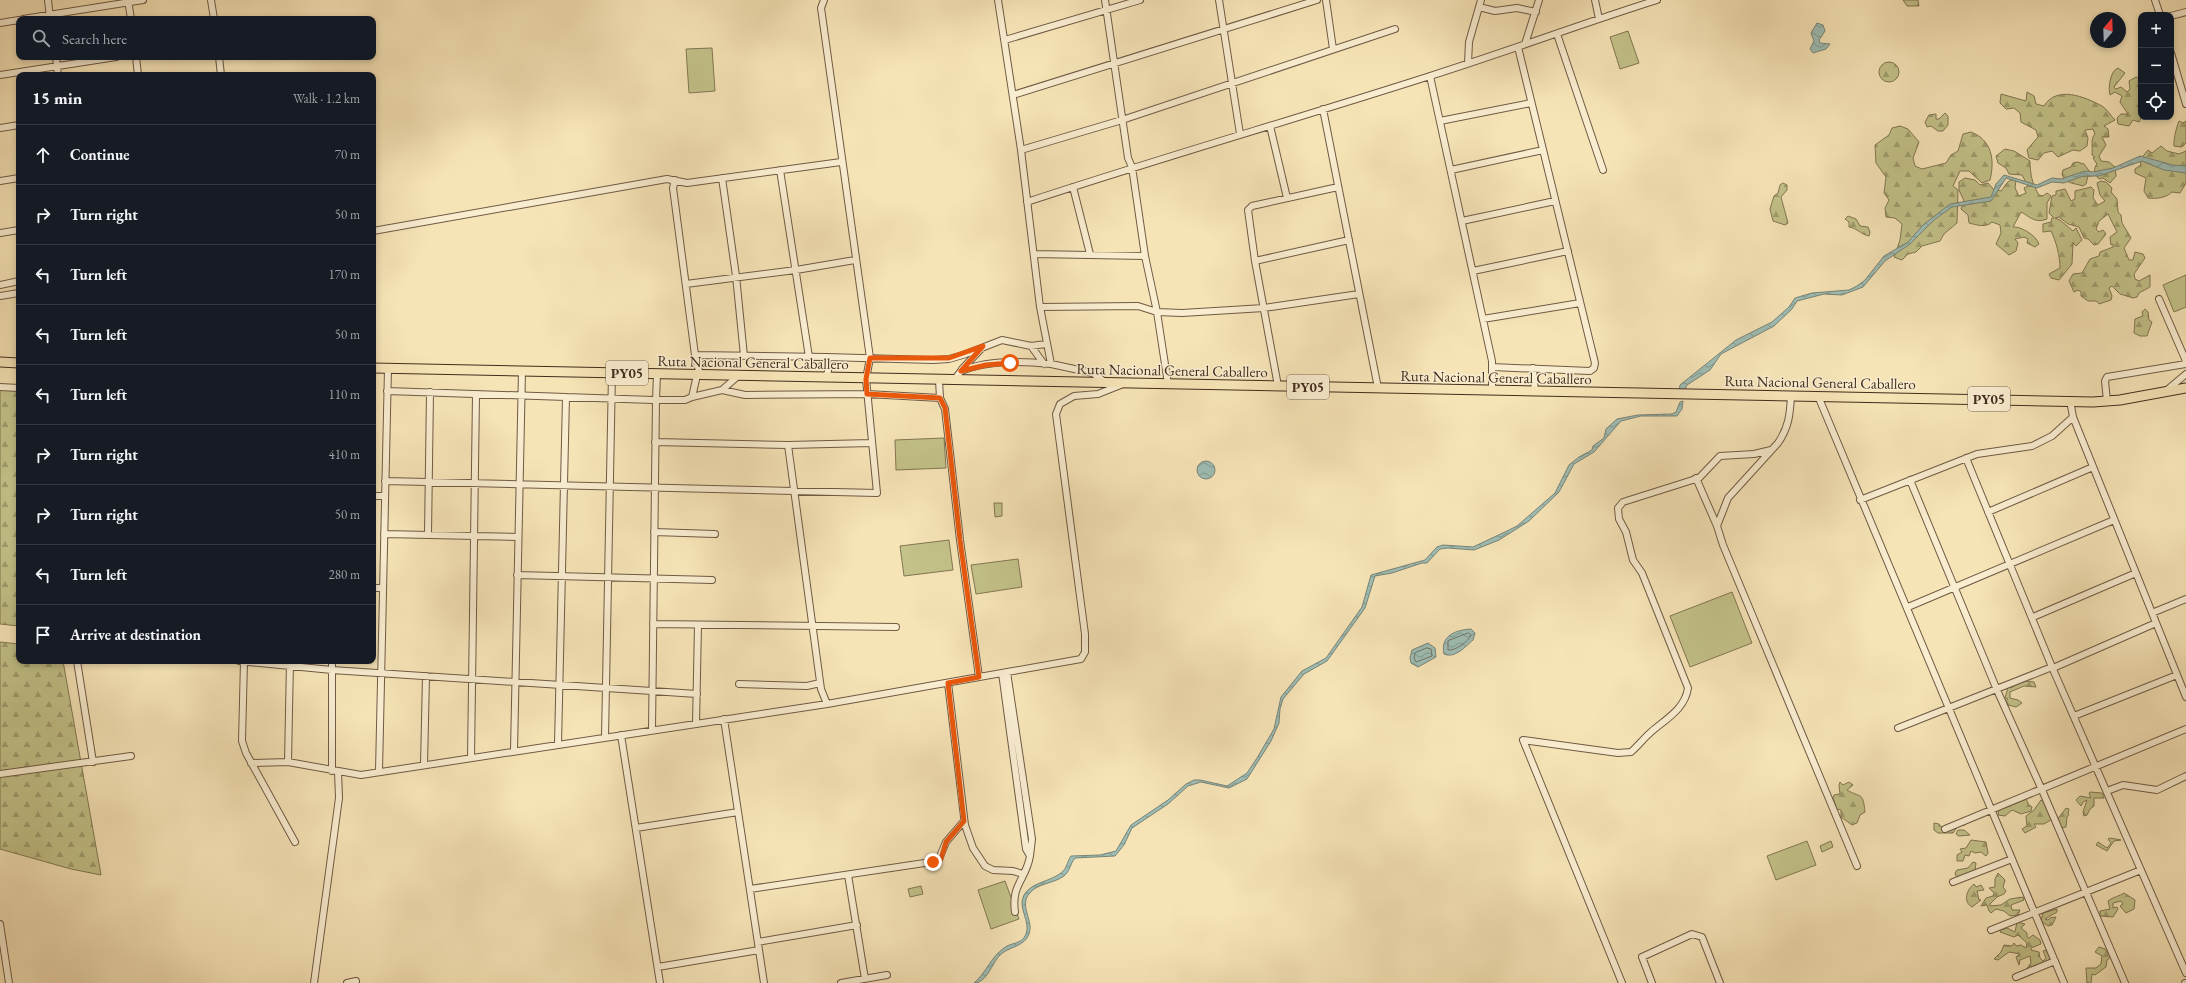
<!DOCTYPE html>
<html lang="en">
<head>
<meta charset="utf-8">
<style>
	:root { --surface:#171b24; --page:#242831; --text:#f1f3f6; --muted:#9ea1a6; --line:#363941 }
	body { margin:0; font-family:"EB Garamond",serif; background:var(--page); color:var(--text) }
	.controls { position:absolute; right:12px; top:12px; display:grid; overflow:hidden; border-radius:8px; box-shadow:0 2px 6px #0003 }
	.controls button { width:36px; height:36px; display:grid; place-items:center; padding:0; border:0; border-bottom:1px solid var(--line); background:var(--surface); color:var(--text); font:20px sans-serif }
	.compass { position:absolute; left:2090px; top:12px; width:36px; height:36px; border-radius:50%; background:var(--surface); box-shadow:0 2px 6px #0003; rotate:19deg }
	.stop { position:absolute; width:12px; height:12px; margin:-9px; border:3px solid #ea580c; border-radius:50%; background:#fff }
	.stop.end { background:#ea580c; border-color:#fff; box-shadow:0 1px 4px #0008 }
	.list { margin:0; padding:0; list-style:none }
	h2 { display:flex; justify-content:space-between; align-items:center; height:52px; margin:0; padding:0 16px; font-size:17px }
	h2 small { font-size:13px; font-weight:400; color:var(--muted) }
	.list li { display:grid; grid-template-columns:26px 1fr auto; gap:12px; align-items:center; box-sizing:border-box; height:60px; padding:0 16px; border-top:1px solid var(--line) }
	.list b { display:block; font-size:15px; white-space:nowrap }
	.list em { font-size:13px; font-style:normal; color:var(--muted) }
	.icon { flex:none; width:22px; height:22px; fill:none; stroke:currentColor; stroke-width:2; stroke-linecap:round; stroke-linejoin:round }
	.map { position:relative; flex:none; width:2186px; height:983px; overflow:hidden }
	.search { position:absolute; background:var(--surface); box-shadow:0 2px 6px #0003; left:16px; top:16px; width:360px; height:44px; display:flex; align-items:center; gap:10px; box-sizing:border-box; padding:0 14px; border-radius:8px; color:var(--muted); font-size:15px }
	.panel { position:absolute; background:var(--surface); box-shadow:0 2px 6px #0003; left:16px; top:72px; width:360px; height:592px; border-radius:8px }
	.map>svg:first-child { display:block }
	.forest { fill:url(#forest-firs); stroke:#827753 }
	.park { fill:#c3c289; stroke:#827753 }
	.water { fill:url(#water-waves); stroke:#798478 }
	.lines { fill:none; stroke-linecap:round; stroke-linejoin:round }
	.shore { stroke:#707569; stroke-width:1 }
	.minor-casing { stroke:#6f5a44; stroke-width:8 }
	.highway-casing { stroke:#422c1d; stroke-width:11 }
	.minor { stroke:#f9edd0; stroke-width:6 }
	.highway { stroke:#f6e4b7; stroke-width:9 }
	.route { stroke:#ea580c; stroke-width:5 }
	.labels { text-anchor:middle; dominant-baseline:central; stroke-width:3; stroke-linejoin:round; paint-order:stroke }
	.shield { fill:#f9edd0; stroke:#796653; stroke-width:1 }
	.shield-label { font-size:14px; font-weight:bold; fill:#422c1d }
	.street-label { font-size:15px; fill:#422c1d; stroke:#f9edd0 }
</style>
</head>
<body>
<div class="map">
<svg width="2186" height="983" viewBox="0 0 2186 983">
	<defs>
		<pattern id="forest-firs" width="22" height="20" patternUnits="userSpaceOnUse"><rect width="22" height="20" fill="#c3c289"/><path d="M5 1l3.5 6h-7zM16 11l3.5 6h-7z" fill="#a09e6f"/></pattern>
		<pattern id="water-waves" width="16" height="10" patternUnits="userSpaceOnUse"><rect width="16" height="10" fill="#9ebeb5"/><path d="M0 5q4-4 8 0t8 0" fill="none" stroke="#829b93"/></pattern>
	</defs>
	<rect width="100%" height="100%" fill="#f6e4b7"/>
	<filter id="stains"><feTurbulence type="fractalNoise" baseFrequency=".005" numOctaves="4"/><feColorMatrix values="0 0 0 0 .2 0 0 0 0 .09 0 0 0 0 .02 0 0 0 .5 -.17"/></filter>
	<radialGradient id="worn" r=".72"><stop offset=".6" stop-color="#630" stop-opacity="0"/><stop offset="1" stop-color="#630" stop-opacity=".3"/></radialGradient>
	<path class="forest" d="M1903,0H1918L1919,6H1907Z
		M1879 72a10 10 0 1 1 20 0a10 10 0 1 1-20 0Z
		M2118,68L2125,73L2114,87L2116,89L2121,87L2127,92L2130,89L2129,81L2136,77L2141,79L2142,117L2139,122L2133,120L2129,126L2118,124L2117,118L2121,114H2128L2120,102L2122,96L2115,92L2110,95C2108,88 2110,71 2118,68Z
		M2027,92L2034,96L2036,104L2044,106C2057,85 2085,97 2102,106C2107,109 2111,116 2115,120L2104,126L2108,129L2109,137H2102L2106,145L2099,156L2101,161L2109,162L2115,167L2116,176L2110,183L2103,178L2099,179C2094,174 2093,169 2097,164L2093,158L2095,157L2092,155C2093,148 2090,139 2095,134L2093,129L2085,130L2088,138L2087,146L2080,151L2073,150L2058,157L2052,151L2044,153L2038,160L2029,158L2027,150L2038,137L2036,130L2021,122L2020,113L2014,108L2006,109L2000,103L2001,94L2026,101Z
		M1945,113L1948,116V125L1943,131H1938L1931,126L1927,127L1925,122L1929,115L1936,114V119H1939Z
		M2179,121L2183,123L2186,121V143L2182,147L2174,146C2173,141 2177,125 2179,121Z
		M1900,126L1908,129L1919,142L1913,158L1915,166L1922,169L1946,163L1951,155L1958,151L1963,134L1971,132C1992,140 1995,160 1990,180L1982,183L1969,171H1960L1953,186L1958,190L1957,223L1944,234L1940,241L1922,246L1916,252L1908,254L1902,260L1894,257L1900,240L1902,224L1895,218L1886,217L1885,208L1889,200L1884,193L1886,177L1876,163L1875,145L1889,135L1892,128Z
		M2161,146L2167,151L2179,154L2186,151V183L2180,193L2172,192C2166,198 2156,199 2148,198L2144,191L2146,178L2135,173V169L2141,165L2140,160L2148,150L2152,153Z
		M2005,149L2014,151L2030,161C2030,173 2032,184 2039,195L2043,196L2047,193L2051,196L2047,203V219C2035,224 2029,216 2021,212L2013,227C2020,226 2036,235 2039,244L2035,247L2027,243L2028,239L2024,237L2015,239L2018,243L2016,251L2009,255L1996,244L2001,233L2000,225L1992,222C1986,228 1977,225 1969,223L1968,215L1961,209L1964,201L1959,190V182L1965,178L1975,180L1980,185L1988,183L1993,189L2001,191C2006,186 2007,178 2016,180L2015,188L2019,196L2026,193L2024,188L2028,186L2022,175L2009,174L2006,168L1998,163L1996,156Z
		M2077,162L2084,164L2093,176H2088L2086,184L2083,186C2074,183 2065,184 2062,174L2063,170L2071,167L2073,163Z
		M2101,181L2106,182L2112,188L2111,192L2117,199L2118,212L2121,215L2122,223L2131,238L2124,248L2129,260H2133L2135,252L2143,254L2145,258L2134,274L2135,279L2139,281L2150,275V287L2139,293L2137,297L2133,298L2120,294L2112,286L2109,288L2112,296L2111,300L2099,304L2096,301H2088L2081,296V292L2078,290L2074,292L2069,281L2073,274L2082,273L2090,259L2099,256L2100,252L2113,247V244L2111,245L2110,237L2117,232L2108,214L2099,221L2096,229L2099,232L2103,230L2106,234L2098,244L2094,245L2088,239L2084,238L2079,227L2068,224L2059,217L2055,218L2060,220L2073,231L2076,228L2082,240L2076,246L2073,243L2072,264L2059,280L2051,278L2049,274L2060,268C2060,256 2056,241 2051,231L2043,232V224L2051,222L2052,218H2054L2049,213L2052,196L2056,195V191L2065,189L2071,201L2075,199V191L2091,187L2094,190L2093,198L2098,205L2105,201L2100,195L2097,183Z
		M1783,183L1787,185V190L1781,197L1788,223L1785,225L1773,221L1770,209L1774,196L1778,193L1780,185Z
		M1848,216L1856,219L1860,226L1868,227L1870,232L1869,236C1862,235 1857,228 1849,227V222L1845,219Z
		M2145,309L2148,312L2149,320L2152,322L2147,336H2140L2134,333L2135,319L2143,316L2142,312Z
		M0,389H19V626L0,624Z
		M0,642L19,644V661H63L101,875L71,869L0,849Z
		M2027,681L2034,682L2036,687L2024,686L2010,692V698L2018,700L2022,703L2016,707L2008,705L2006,701L2008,699L2005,698L2008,687L2011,688L2019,683Z
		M1840,782L1843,785L1849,782L1853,785L1847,790C1860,798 1863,791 1865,812L1860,815L1857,823L1852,825L1841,817V810L1837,809L1833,798L1834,795L1840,794L1839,785Z
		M2090,792L2102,793L2104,798H2094V806L2090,809L2087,815L2084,816L2083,812L2087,800L2083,802L2081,806L2076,800L2080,796L2091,798L2089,794Z
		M2026,799L2029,805L2032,807L2031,811L2021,814L2012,810L2005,816L1998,815L1999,809Z
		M2041,800L2048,805L2054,818L2044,824H2034L2036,827L2025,833L2022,829L2027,826L2026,816L2034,810Z
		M2066,808L2069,809L2068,813L2069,814L2067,817L2066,827L2062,828L2057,820Z
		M1964,818L1967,821L1965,825L1958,826L1953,833H1938L1934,830V823L1939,824L1943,829Z
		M1958,830H1964L1970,835L1959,836L1956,834Z
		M2110,838L2121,840L2114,841L2107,851L2096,845L2098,842L2107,848L2111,843L2108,839Z
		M1971,840L1986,842L1988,853L1986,856L1981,852L1975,853L1971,851L1969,856L1965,855L1963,861H1957V855L1962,852L1960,849L1966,848Z
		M1973,862L1976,863L1975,871L1961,877L1956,876L1955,873L1957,870L1968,868Z
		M1998,873L2005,880L2003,887L2006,891L2004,894L1997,897L1990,904V906L2001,905L2010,899L2023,897L2024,900L2011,905L2012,910H2020L2018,915L2010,916L2004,911L1996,909L1991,913L1989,911L1987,905L1981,906L1986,898L1993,896L1994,893L1989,888L1995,887V879Z
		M1974,884L1976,887L1981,885L1984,890L1977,891L1979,900H1981L1972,907C1963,902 1966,890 1974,884Z
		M2124,893L2135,900L2134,909L2126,913L2120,906L2123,904L2121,901L2113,903V908L2117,907L2118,909L2113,917L2100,916V911L2110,909L2108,901C2113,897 2120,896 2124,893Z
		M2057,909V912L2045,919L2048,920L2050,918L2056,917L2052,925L2048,926L2041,921L2043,913Z
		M2017,922L2025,924L2021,928L2027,933V937L2029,938L2033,935L2040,940L2041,944L2031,948V950L2039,952L2040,958L2043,961L2046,958L2043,951L2046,950L2051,960L2024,972L2031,963L2030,956L2020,960L2019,965L2016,957L2020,954L2009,952L1998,960L1994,959L2001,952L2004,945L2012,946L2014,943L2016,946L2021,945L2026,948L2027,943L2018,935L2014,937L2000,932L2001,930L2007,928L2015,932Z
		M2099,947L2105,949L2111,957L2107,960L2106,967L2095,975L2092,974L2091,983H2087L2086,968H2096L2101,964L2102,956L2095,952Z"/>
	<path class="park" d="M1628,31L1639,63L1620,69L1610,37Z
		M712,48L715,91L689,93L686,49Z
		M2186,275V307L2174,312L2163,285Z
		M944,438L946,468L896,470L895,440Z
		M994,503H1002V516L995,517Z
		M949,540L953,570L904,576L900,546Z
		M1018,559L1022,587L976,594L971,565Z
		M1732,592L1752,643L1690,667L1670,616Z
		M1807,841L1816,865L1776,880L1767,856Z
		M1831,841L1833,847L1822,852L1820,846Z
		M1005,881L1019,919L991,929L978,890Z
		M921,886L923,894L910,897L908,889Z"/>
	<path class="water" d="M1817,23L1823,25L1825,31L1819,40L1820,43L1830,44L1826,49L1813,53L1810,49L1814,41L1811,33Z
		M2140,156L2173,165L2186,166V173L2164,170L2142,161L2099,176H2083L2064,183L2052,182L2037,188L2006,178L1991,201L1952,207L1934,220L1910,244L1885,261L1863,287L1842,295L1824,294L1797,301L1792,309L1774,326L1721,354L1710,370L1687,385L1684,391H1679L1680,385L1736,340L1772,322L1789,307L1795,298L1812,293L1849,290L1857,286L1865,280L1884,256L1908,242L1923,225L1950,204L1991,197L1996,184L2004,175L2037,185L2052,178L2061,179L2085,171L2093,172L2113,168Z
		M1683,401L1682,409L1677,416H1641L1621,421L1594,452L1574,464L1559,492L1529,521L1499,540L1474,550L1448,548L1440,549L1427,563H1422L1392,573L1375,576L1365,608L1327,661L1304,674L1283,699L1280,709L1279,723L1271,741L1247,779L1229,788L1201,782L1188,786L1168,804L1132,828L1124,845L1115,856L1075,858C1070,864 1070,871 1064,876C1053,884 1037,883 1029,894C1020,904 1031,918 1030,929C1028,947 1011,945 1000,955C992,963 987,983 974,983C986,973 991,957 1004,948C1011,942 1022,945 1026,934C1031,921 1017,908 1024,895C1031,883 1047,882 1058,875C1068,869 1066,863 1071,856L1100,855L1116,851L1131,825L1168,800L1186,784L1194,780H1200L1227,786L1247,773L1257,758L1274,729L1281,697L1302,671L1326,658L1362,607L1371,575L1425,560L1437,547L1443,545L1473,547L1507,531L1517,526L1555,493L1569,465L1579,457L1592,450L1593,446L1604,438L1606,429L1617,419L1638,415L1672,414L1676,412L1680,402Z
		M1197 470a9 9 0 1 1 18 0a9 9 0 1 1-18 0Z
		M1471,629L1475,633L1473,640C1466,646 1455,659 1444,654C1440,636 1455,630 1471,629Z
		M1428,643L1435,648L1436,657L1418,667L1411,663L1410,658L1412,650Z"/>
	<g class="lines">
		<path class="shore" d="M1469,633L1471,635C1468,642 1455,651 1448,650V641Z
			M1427,648L1431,649L1432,656L1416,662L1414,658L1415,653Z"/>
		<g class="minor-casing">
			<path id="minor" d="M48,0L50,19
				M128,0L131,19
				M211,0L214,19
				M998,0L1021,150L1040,307L1051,364L1093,373L1106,383
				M1105,0L1128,158L1132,167L1145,256L1157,312L1168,384
				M1219,0L1240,134
				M1326,0L1333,49
				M1595,0L1599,19
				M2155,0L2160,15
				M1479,7L1495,11L1517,8L1536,12
				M2171,16L2186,12
				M23,19L143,0
				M0,23L19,20
				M1557,34L1603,170
				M1005,40L1140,0
				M1525,44L1539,0
				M2171,53L2186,104
				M56,57L58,75
				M136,57L138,75
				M219,57L221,75
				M1468,63L1469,42L1481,0
				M0,75L116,57
				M1430,76L1492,361V391
				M1013,95L1317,0
				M1323,109L1378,388
				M1440,121L1531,103
				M1270,126L1287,198
				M0,128L19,125
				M1021,150L1122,120L1395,29
				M780,170L809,357
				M1451,170L1543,150
				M722,178L736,276L744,356
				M675,180L673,188L695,355L700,375
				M0,181L19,178
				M1073,187L1090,254
				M1027,202C1160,158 1296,119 1430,76C1506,52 1581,24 1657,0
				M1462,221L1555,201
				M373,231L667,179L687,183L841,162
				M0,233L19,230
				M1034,254L1145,256
				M1255,261L1349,240
				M1473,271L1568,251
				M686,284L796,270L855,260
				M0,285L19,281
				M0,296L19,293
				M2159,299L2186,361
				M1040,307L1138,306L1157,312L1182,313L1264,308L1359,294
				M1483,319L1580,303
				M1031,346L1044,364
				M695,355L826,357L828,371L826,378
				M826,357L933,360L949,359L966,354L1002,340L1031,346L1046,344
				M1492,367L1590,371L1594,368L1595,363L1518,47
				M1533,368L1535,392
				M962,369L982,348
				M939,380L940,398L945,409L960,540L979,677
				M954,380L961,371C987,360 1023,361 1051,364
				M1278,386L1255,261L1248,210L1252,206L1338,187
				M0,387L19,388
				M722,390L745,395L867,394L940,398
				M2167,390L2186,374
				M387,391L653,400H656L657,374
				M1791,396C1790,414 1789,427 1778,443L1728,498L1717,526L1723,545L1857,866
				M1818,396L2064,983
				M692,397L722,390L738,376
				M2070,400L2073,417L2186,697
				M2107,401L2105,381L2107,377L2186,364
				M655,442L788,445L872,443
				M788,445L821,689L827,704
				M1966,458L2052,667L2186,973
				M1696,478L1717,526
				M1910,480L1997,690L2042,790L2125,983
				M385,481L877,493L866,379L870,358L821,8L824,0
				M373,496H385
				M1860,500L1977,454L2032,446L2052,436L2073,417
				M1988,512L2093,467
				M654,532L715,534
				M384,534L518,537
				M428,535L430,392
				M517,575L712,580
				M373,588H383
				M1908,607L2114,520
				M2152,613L2186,599
				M2033,617L2136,573
				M653,624L896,627
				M77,661L93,762
				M239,661L332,670L697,694
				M244,661L242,741L246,753L295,842
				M2053,668L2156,623
				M1002,673L1026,849L1030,856L1032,839L1007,672
				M948,683L965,825L973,848L985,866L993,870L1013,871L1023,874
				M739,684L807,686L820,683
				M2074,716L2177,675
				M724,719L764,983
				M696,724L698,625
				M1898,728L2052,667
				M652,730L656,400H685L692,397L697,375
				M621,735L660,983
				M605,737L612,373
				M558,744L566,397
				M514,751L522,371
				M471,758L476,394
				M288,762L290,661
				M251,763L288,762L361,775L827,704L1081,659L1085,652V634L1056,414L1060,404L1074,396L1098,394L1123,384
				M424,765L426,676
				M332,771V661
				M379,771L388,368
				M0,774L131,756
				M2107,791L2123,785L2157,790L2186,776
				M636,828L738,812
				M1945,829L2186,729
				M848,875L865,979
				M1953,882L2012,859
				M750,889L938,861L946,842L964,821
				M1015,912C1011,884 1026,880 1030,856
				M0,924L9,983
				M1991,930L2141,870
				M758,942L857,925
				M658,967L759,950
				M2016,977L2055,961
				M314,983L339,798L338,772
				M347,983L356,981
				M841,983L887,975
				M1622,983L1523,740L1618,753L1631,752C1638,746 1644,738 1651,732C1666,719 1685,709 1688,688L1642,573L1633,560L1626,532L1619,519L1618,508L1623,502L1699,478L1720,456L1754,454L1771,450
				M1652,983L1642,957L1692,934L1702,937L1720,983
				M2185,983H2186"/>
		</g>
		<g class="highway-casing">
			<path id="highway" d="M0,362L19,363
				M373,368L2093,402L2120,400L2186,388"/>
		</g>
		<use href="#minor" class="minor"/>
		<use href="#highway" class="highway"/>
	</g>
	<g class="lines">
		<path class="route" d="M933,862L941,859L946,842L964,821L948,683L979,677L960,540L945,408L940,398L867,394L866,379L870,358H949L983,346L961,371L986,365L1010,363"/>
	</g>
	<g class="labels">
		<g class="shield">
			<rect x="606" y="361" width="42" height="24" rx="3"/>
			<rect x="1287" y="375" width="42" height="24" rx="3"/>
			<rect x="1968" y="387" width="42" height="24" rx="3"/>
		</g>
		<g class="shield-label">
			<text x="627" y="373">PY05</text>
			<text x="1308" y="387">PY05</text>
			<text x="1989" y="399">PY05</text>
		</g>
		<g class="street-label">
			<text transform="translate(753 362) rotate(1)">Ruta Nacional General Caballero</text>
			<text transform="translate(1172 370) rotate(1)">Ruta Nacional General Caballero</text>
			<text transform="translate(1496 377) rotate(1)">Ruta Nacional General Caballero</text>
			<text transform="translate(1820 382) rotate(1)">Ruta Nacional General Caballero</text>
		</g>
	</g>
	<rect width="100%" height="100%" filter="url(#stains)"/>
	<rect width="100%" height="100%" fill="url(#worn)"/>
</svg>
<div class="controls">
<button>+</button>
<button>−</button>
<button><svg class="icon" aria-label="locate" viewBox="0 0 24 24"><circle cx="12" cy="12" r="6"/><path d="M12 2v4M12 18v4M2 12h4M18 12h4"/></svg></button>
</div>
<svg class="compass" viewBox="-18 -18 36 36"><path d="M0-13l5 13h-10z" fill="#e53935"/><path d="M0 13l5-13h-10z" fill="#9ea1a6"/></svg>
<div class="stop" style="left:1010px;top:363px"></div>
<div class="stop end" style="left:933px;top:862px"></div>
<div class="search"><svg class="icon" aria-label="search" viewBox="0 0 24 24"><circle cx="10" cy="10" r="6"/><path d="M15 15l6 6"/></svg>Search here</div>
<section class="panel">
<h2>15 min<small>Walk · 1.2 km</small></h2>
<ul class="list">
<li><svg class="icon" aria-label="ahead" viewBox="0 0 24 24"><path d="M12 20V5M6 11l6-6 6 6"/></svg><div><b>Continue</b></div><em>70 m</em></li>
<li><svg class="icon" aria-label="right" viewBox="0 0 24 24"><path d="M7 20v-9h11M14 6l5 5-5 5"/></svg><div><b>Turn right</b></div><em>50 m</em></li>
<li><svg class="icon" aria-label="left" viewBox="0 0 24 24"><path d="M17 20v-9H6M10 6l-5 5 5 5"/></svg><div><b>Turn left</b></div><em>170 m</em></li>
<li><svg class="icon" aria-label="left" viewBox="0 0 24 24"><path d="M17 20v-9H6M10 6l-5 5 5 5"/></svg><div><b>Turn left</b></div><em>50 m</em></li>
<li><svg class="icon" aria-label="left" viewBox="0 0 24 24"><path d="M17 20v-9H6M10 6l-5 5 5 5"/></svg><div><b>Turn left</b></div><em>110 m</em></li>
<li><svg class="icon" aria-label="right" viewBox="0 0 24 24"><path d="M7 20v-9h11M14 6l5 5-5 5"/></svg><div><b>Turn right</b></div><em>410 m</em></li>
<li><svg class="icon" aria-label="right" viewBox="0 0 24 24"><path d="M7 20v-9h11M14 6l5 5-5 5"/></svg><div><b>Turn right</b></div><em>50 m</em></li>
<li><svg class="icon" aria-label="left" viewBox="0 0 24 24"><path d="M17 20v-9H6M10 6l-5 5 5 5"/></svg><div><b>Turn left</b></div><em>280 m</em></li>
<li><svg class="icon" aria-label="arrive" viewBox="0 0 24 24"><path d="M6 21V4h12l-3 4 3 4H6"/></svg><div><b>Arrive at destination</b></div></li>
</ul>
</section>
</div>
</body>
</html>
